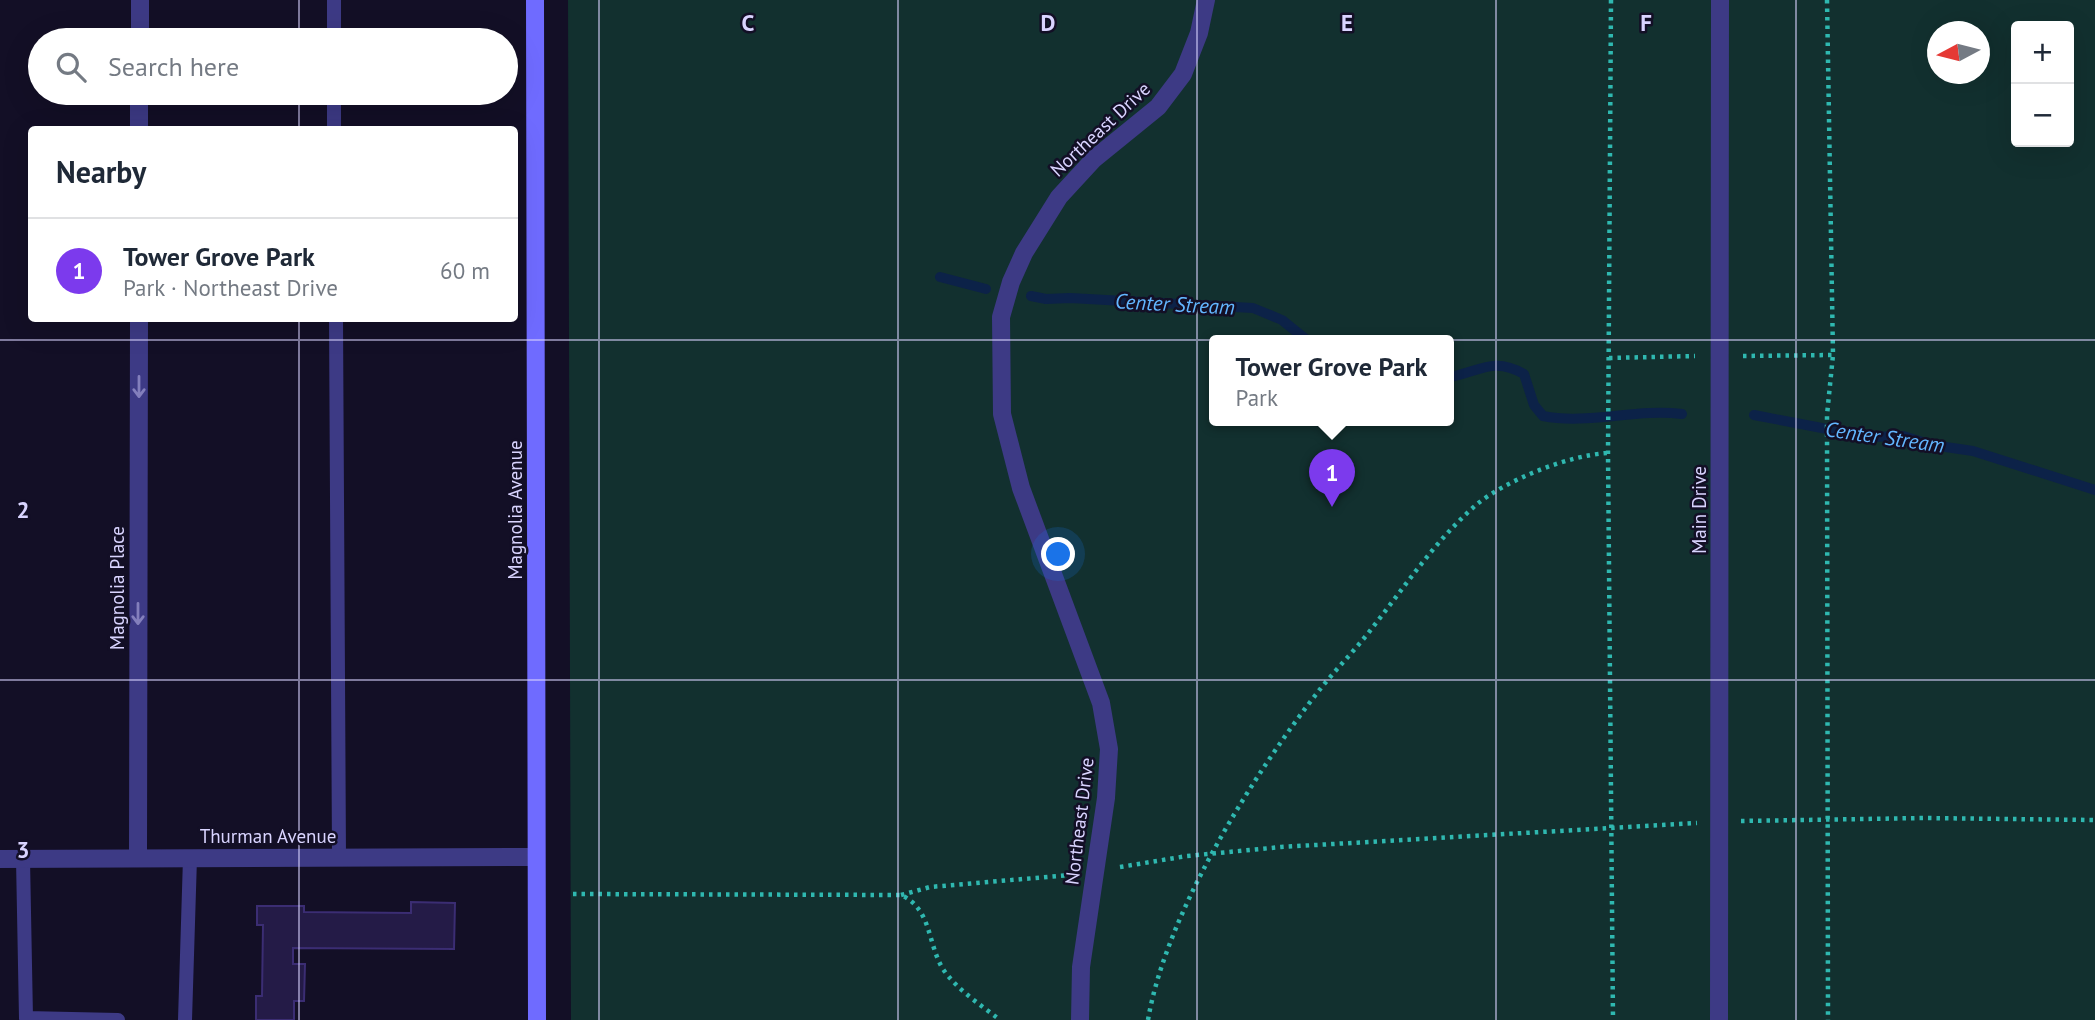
<!DOCTYPE html>
<html lang="en">
<head>
<meta charset="utf-8">
<style>
	:root { --surface:#fff; --page:#f2f2f3; --text:#1f2937; --muted:#747a83; --line:#e0e1e3; --accent:#7c3aed }
	body { margin:0; font-family:"PT Sans",sans-serif; background:var(--page); color:var(--text) }
	.controls { position:absolute; right:21px; top:21px; display:grid; overflow:hidden; border-radius:7px; box-shadow:0 7px 28px #0002 }
	.controls button { width:63px; height:63px; display:grid; place-items:center; padding:0; border:0; border-bottom:2px solid var(--line); background:var(--surface); color:var(--text); font:35px sans-serif }
	.compass { position:absolute; left:1927px; top:21px; width:63px; height:63px; border-radius:50%; background:var(--surface); box-shadow:0 7px 28px #0002; rotate:263deg }
	.you { position:absolute; left:1059px; top:555px; width:24px; height:24px; margin:-18px; border:5px solid #fff; border-radius:50%; background:#1a73e8; box-shadow:0 0 0 10px #1a73e833 }
	.badge { display:grid; place-items:center; width:46px; height:46px; border-radius:50%; background:var(--accent); color:#fff; font-size:23px; font-weight:700 }
	.pin { position:absolute; translate:-50% -58px; filter:drop-shadow(0 2px 4px #0008) }
	.pin::after { content:''; position:absolute; top:37px; width:24px; height:21px; background:inherit; clip-path:polygon(0 0,100% 0,50% 100%) }
	.popup { position:absolute; left:1209px; top:335px; width:245px; height:91px; box-sizing:border-box; display:grid; place-content:center; border-radius:7px; background:var(--surface); filter:drop-shadow(0 2px 5px #0005); font-size:23px; white-space:nowrap; color:var(--muted) }
	.popup b { font-size:26px; color:var(--text) }
	.popup::after { content:''; position:absolute; left:50%; top:100%; margin-left:-14px; border:14px solid transparent; border-top-color:var(--surface) }
	.list { margin:0; padding:0; list-style:none }
	h2 { display:flex; justify-content:space-between; align-items:center; height:91px; margin:0; padding:0 28px; font-size:30px }
	h2 small { font-size:23px; font-weight:400; color:var(--muted) }
	.list li { display:grid; grid-template-columns:46px 1fr auto; gap:21px; align-items:center; box-sizing:border-box; height:105px; padding:0 28px; border-top:2px solid var(--line) }
	.list b { display:block; font-size:26px; white-space:nowrap }
	.list p { margin:0; font-size:23px; white-space:nowrap; color:var(--muted) }
	.list em { font-size:23px; font-style:normal; color:var(--muted) }
	.icon { flex:none; width:38px; height:38px; fill:none; stroke:currentColor; stroke-width:2; stroke-linecap:round; stroke-linejoin:round }
	.map { position:relative; flex:none; width:2095px; height:1020px; overflow:hidden }
	.search { position:absolute; background:var(--surface); box-shadow:0 7px 28px #0002; left:28px; top:28px; width:490px; height:77px; display:flex; align-items:center; gap:18px; box-sizing:border-box; padding:0 24px; border-radius:38px; color:var(--muted); font-size:26px }
	.panel { position:absolute; background:var(--surface); box-shadow:0 7px 28px #0002; left:28px; top:126px; width:490px; height:196px; border-radius:7px }
	.map>svg:first-child { display:block }
	.green { fill:#12302f; fill-rule:evenodd }
	.lines { fill:none; stroke-linecap:round; stroke-linejoin:round }
	.stream { stroke:#0c2248; stroke-width:10 }
	.building { fill:#241b47; stroke:#3b2d73; stroke-width:2 }
	.path { stroke:#2fb8b0; stroke-width:4.5; stroke-dasharray:3.5 5; stroke-linecap:butt }
	.lane { stroke:#3d3a85; stroke-width:14 }
	.street { stroke:#3d3a85; stroke-width:18 }
	.secondary { stroke:#6f6bff; stroke-width:18 }
	.oneway { stroke:#837fbc }
	.grid { fill:none; stroke:#d9d4ff; stroke-width:2; stroke-opacity:0.55 }
	.labels { text-anchor:middle; dominant-baseline:central; stroke-width:5; stroke-linejoin:round; paint-order:stroke }
	.street-label { font-size:19px; fill:#d9d4ff; stroke:#130f26 }
	.water-label { font-size:21px; font-style:italic; fill:#62b6ff; stroke:#130f26 }
	.grid-label { font-size:23px; text-anchor:middle; font-weight:bold; fill:#d9d4ff; stroke:#130f26; stroke-width:5; stroke-linejoin:round; paint-order:stroke }
</style>
</head>
<body>
<div class="map">
<svg width="2095" height="1020" viewBox="0 0 2095 1020">
	<rect width="100%" height="100%" fill="#130f26"/>
	<path class="green" d="M568,0H2095V1020H571ZM2016,26H2069V142H2016ZM1938,32H1980V74H1938ZM1215,341H1449V421H1215Z"/>
	<g class="lines">
		<path class="stream" d="M940,277L986,289
			M1031,296L1046,299L1070,298L1253,308L1282,320L1308,341
			M1449,377C1479,372 1493,356 1524,374L1534,405L1543,416C1588,425 1636,408 1682,414
			M1754,415L1869,437L1903,436L1932,445L1973,451L2095,490"/>
	</g>
	<path class="building" d="M411,902L455,903L454,949L293,948V964H305L304,1001H294V1020H256V996H262L263,925H257V906H304V912L411,913Z"/>
	<g class="lines">
		<path class="path" d="M1611,0L1608,453L1613,1020
			M1827,0L1833,355L1827,415L1828,1020
			M1743,356L1833,355
			M1609,358L1695,356
			M1741,821L1925,818L2095,820
			M1120,867L1187,856L1281,847L1697,823
			M573,894L901,895C932,909 927,943 943,969C957,990 981,1005 1000,1020
			M901,895L930,887L1070,875
			M1148,1020C1166,913 1254,773 1321,688C1338,667 1357,648 1373,627C1406,585 1435,541 1476,505C1506,480 1569,455 1608,453"/>
		<path class="lane" d="M334,0V40
			M334,93V130
			M336,318L339,857
			M23,859L26,1018L118,1020
			M185,1020L190,858"/>
		<path class="street" d="M140,40V0
			M139,130V93
			M138,858L139,318
			M0,859L536,857
			M1080,1020L1081,967L1106,798L1109,749L1101,703L1021,488L1002,414L1001,317L1011,282L1024,253L1059,197L1094,159L1158,107L1183,74L1199,33L1206,0
			M1719,1020L1720,0"/>
		<path class="secondary" d="M535,0L537,1020"/>
	</g>
	<defs><path id="oneway-shaft" d="M-6 0H5M1.5-3L5.5 0L1.5 3" fill="none" stroke-width="1.6" stroke-linecap="round" stroke-linejoin="round" transform="scale(1.75)"/></defs>
	<g class="oneway">
		<use href="#oneway-shaft" transform="translate(139 387) rotate(90)"/>
		<use href="#oneway-shaft" transform="translate(138 614) rotate(90)"/>
	</g>
	<path class="grid" d="M299,0V40M599,0V1020M898,0V1020M1197,0V1020M1496,0V1020M1796,0V1020M299,93V130M299,318V1020M0,340H2095M0,680H2095"/>
	<g class="labels">
		<g class="street-label">
			<text transform="translate(1100 129) rotate(-43)">Northeast Drive</text>
			<text transform="translate(515 510) rotate(-90)">Magnolia Avenue</text>
			<text transform="translate(1699 510) rotate(-90)">Main Drive</text>
			<text transform="translate(117 588) rotate(-90)">Magnolia Place</text>
			<text transform="translate(1079 821) rotate(-83)">Northeast Drive</text>
			<text x="268" y="836">Thurman Avenue</text>
		</g>
		<g class="water-label">
			<text transform="translate(1175 304) rotate(3)">Center Stream</text>
			<text transform="translate(1885 437) rotate(8)">Center Stream</text>
		</g>
	</g>
	<g class="grid-label">
		<text x="748" y="31">C</text>
		<text x="1048" y="31">D</text>
		<text x="1347" y="31">E</text>
		<text x="1646" y="31">F</text>
		<text x="23" y="518">2</text>
		<text x="23" y="858">3</text>
	</g>
</svg>
<div class="controls">
<button>+</button>
<button>−</button>
</div>
<svg class="compass" viewBox="-18 -18 36 36"><path d="M0-13l5 13h-10z" fill="#e53935"/><path d="M0 13l5-13h-10z" fill="#747a83"/></svg>
<div class="you"></div>
<div class="pin badge" style="left:1332px;top:507px">1</div>
<div class="popup"><b>Tower Grove Park</b>Park</div>
<div class="search"><svg class="icon" aria-label="search" viewBox="0 0 24 24"><circle cx="10" cy="10" r="6"/><path d="M15 15l6 6"/></svg>Search here</div>
<section class="panel">
<h2>Nearby<small></small></h2>
<ul class="list">
<li><span class="badge">1</span><div><b>Tower Grove Park</b><p>Park · Northeast Drive</p></div><em>60 m</em></li>
</ul>
</section>
</div>
</body>
</html>
